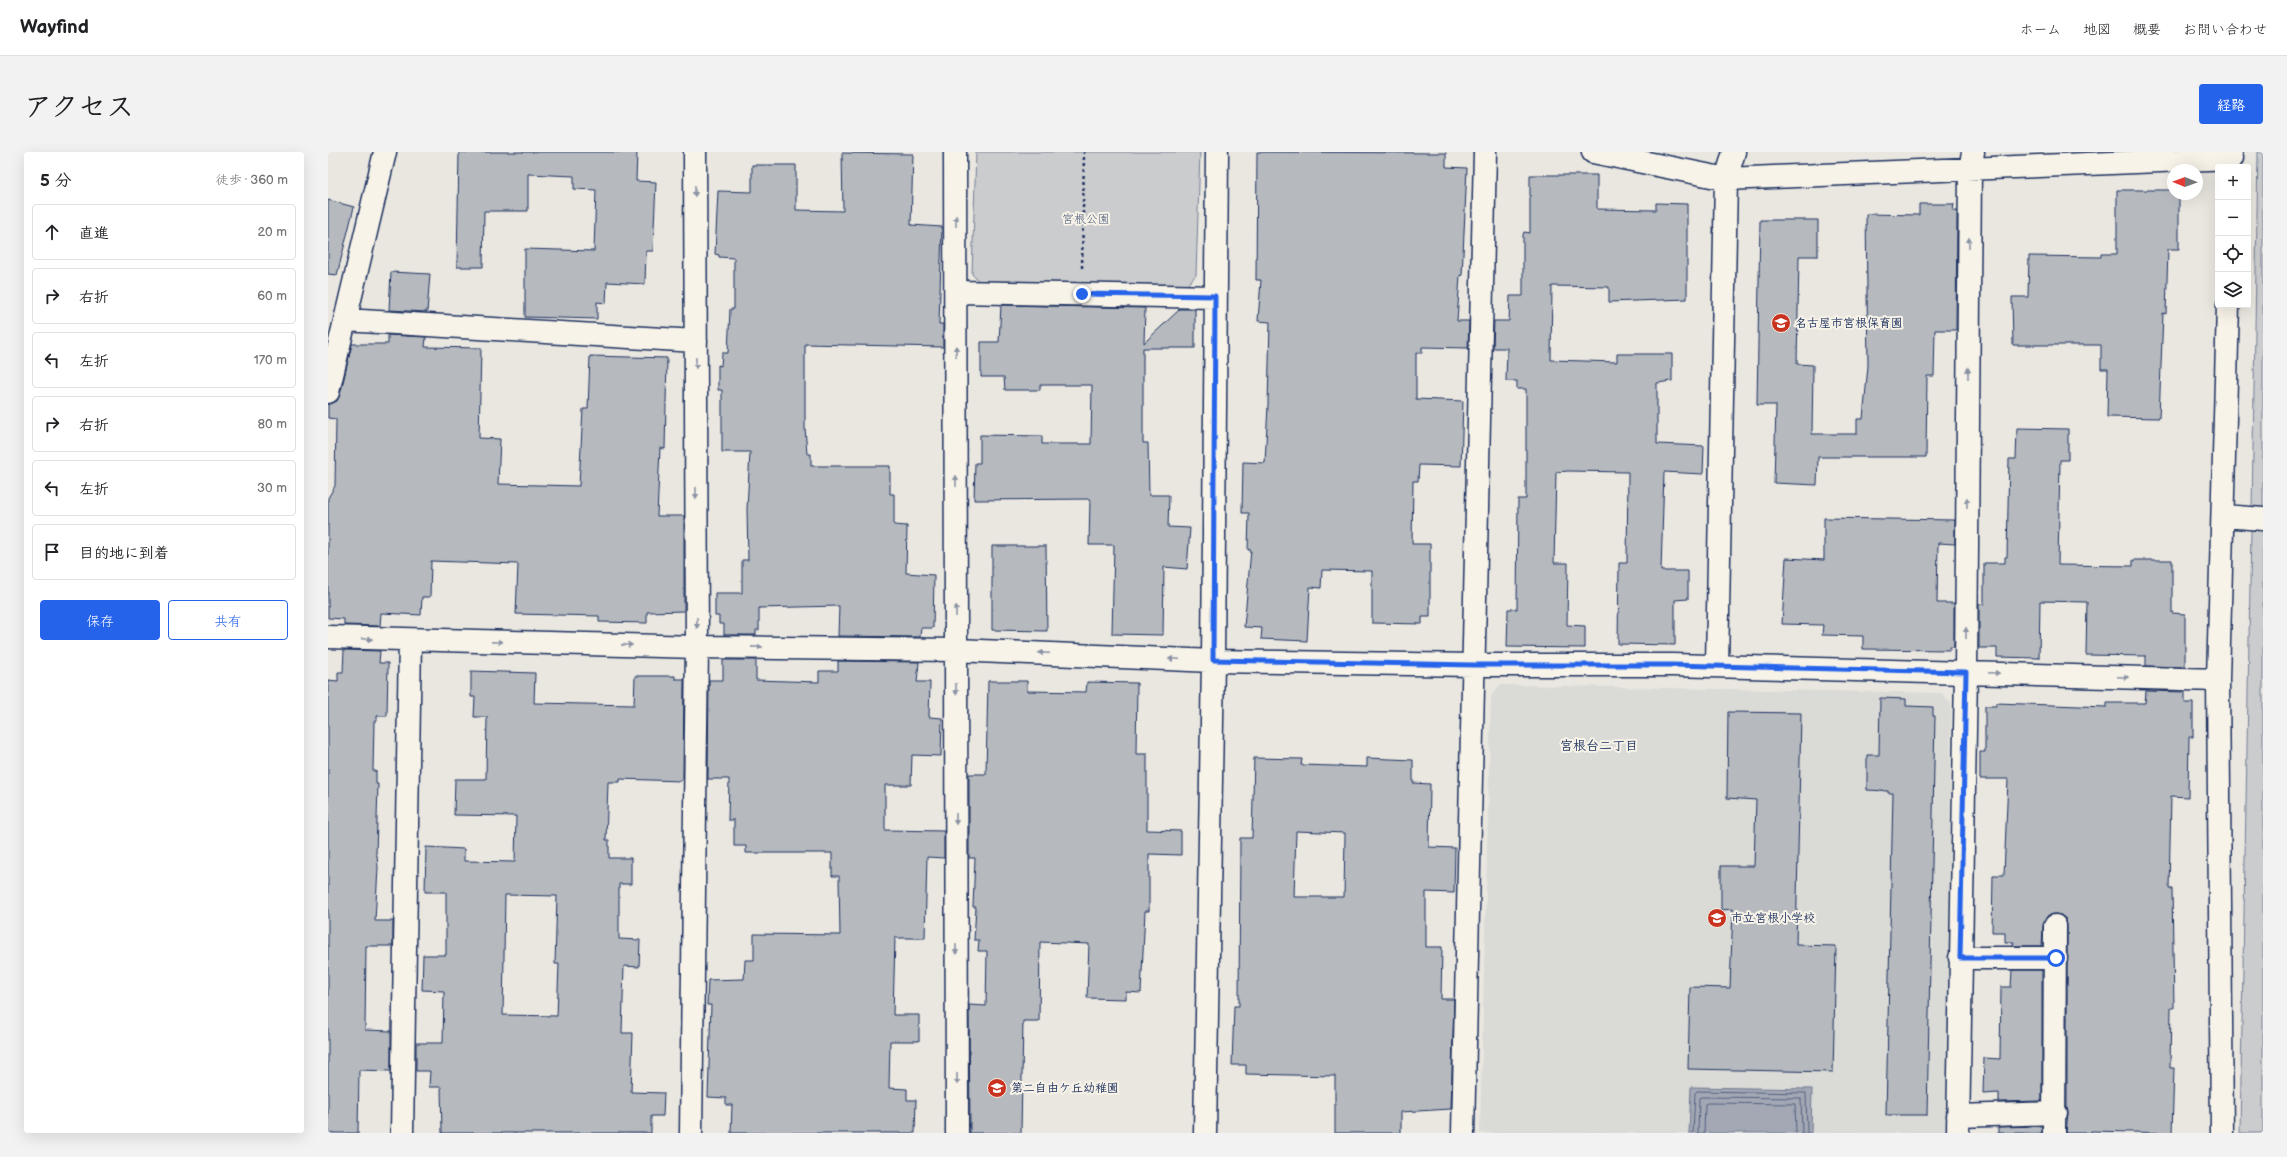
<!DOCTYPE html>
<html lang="ja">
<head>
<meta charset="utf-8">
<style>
	:root { --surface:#fff; --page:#f2f2f2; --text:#202124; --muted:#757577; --line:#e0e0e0; --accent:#2563eb }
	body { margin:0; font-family:"Balsamiq Sans","Klee One",sans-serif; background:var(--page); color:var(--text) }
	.controls { position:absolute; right:12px; top:12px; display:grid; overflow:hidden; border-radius:4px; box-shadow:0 4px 16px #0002 }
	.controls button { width:36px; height:36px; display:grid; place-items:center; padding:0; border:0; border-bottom:1px solid var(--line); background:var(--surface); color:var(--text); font:20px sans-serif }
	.compass { position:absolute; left:1839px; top:12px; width:36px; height:36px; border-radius:50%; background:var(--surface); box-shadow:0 4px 16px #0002; rotate:271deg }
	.stop { position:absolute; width:12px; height:12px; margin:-9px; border:3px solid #2563eb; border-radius:50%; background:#fff }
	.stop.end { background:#2563eb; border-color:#fff; box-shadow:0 1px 4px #0008 }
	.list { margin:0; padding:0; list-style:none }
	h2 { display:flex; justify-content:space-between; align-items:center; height:52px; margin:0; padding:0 16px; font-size:17px }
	h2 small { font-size:13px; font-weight:400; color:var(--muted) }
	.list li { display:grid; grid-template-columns:26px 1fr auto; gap:12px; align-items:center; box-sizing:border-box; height:56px; margin:0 8px 8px; padding:0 8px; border:1px solid var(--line); border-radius:4px }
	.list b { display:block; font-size:15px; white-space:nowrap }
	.list em { font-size:13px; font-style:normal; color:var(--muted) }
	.actions { display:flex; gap:8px; padding:12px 16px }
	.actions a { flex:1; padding:9px 0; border:1px solid var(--accent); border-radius:4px; text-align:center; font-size:14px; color:var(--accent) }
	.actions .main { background:var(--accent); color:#fff }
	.icon { flex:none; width:22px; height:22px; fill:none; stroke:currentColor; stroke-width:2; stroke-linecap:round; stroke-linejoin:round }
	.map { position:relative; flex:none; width:1935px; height:981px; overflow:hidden; border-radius:4px }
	header { display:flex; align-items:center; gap:24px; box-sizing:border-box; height:56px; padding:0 20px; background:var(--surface); border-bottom:1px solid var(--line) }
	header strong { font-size:19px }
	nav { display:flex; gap:22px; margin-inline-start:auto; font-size:14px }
	.intro { display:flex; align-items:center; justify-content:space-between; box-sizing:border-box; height:96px; padding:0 24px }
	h1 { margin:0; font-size:28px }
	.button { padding:10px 18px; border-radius:4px; background:var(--accent); color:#fff; font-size:14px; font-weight:700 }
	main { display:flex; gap:24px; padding:0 24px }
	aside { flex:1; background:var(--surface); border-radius:4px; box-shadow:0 4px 16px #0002 }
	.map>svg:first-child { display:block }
	.built { fill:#dadad6 }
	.green { fill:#cbcccd; stroke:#737e96 }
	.water { fill:#a3a8b4; stroke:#6d7892 }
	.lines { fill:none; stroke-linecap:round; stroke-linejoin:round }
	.shore { stroke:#515f80; stroke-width:1 }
	.building { fill:#b6babf; stroke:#1b2f5e; fill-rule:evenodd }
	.minor-casing { stroke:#1b2f5e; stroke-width:25 }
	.path { stroke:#1b2f5e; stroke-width:2.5; stroke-dasharray:3 3; stroke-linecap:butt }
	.minor { stroke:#f7f3e8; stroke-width:22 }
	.oneway { fill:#8991a3 }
	.route { stroke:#2563eb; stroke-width:5 }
	.labels { text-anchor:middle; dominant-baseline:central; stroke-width:4; stroke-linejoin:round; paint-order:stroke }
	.park-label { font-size:12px; fill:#47567a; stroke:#f7f3e8 }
	.poi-label { font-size:12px; font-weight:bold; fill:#1b2f5e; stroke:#f7f3e8; text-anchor:start }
	.neighbourhood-label { font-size:13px; font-weight:bold; fill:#1b2f5e; stroke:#f7f3e8 }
</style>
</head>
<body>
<header>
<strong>Wayfind</strong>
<nav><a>ホーム</a><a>地図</a><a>概要</a><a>お問い合わせ</a></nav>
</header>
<div class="intro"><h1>アクセス</h1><a class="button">経路</a></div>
<main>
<aside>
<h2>5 分<small>徒歩 · 360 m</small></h2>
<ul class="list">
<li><svg class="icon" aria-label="ahead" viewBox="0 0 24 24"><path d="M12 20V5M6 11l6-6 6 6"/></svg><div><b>直進</b></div><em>20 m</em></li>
<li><svg class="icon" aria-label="right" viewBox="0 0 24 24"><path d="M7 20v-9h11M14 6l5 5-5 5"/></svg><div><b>右折</b></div><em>60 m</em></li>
<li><svg class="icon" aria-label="left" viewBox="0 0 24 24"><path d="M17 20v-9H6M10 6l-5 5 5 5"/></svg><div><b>左折</b></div><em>170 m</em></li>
<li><svg class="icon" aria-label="right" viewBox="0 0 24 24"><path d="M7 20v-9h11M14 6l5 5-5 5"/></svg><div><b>右折</b></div><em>80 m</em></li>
<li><svg class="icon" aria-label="left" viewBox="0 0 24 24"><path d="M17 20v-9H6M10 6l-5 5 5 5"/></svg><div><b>左折</b></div><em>30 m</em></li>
<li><svg class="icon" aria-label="arrive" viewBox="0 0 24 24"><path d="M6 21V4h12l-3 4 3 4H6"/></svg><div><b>目的地に到着</b></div></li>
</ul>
<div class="actions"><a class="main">保存</a><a>共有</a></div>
</aside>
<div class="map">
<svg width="1935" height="981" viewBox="0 0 1935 981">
	<rect width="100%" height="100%" fill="#eae7e0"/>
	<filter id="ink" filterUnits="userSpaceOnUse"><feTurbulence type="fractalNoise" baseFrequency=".025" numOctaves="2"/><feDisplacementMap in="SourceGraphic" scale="8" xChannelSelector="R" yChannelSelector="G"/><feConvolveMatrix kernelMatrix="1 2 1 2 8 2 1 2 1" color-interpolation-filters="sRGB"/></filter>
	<g filter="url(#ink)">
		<path class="built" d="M1172,533L1614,541L1623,552L1620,981H1152L1163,544Z"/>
		<path class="green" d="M648,0H872L868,123L859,133L655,134L644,122Z
			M1930,0H1935V358L1924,355Z
			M1923,378H1935V981H1912Z"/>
		<path class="water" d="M1363,935L1484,937L1483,981H1361Z"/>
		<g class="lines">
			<path class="shore" d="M1365,981L1367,941L1369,939L1478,941L1479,981
				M1370,981L1371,946L1373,945L1473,946L1474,981
				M1376,981L1377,952L1379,951L1467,952L1468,981"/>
		</g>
		<path class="building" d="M131,0H309L308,29L328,30L325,99H318L317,132L279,130L278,151L269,150V167L197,165V97L266,99L268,38L246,37V24L200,22V59H156L155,115H129Z
			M929,0L1118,1V15L1139,16L1134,124L1132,123L1129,169H1141L1140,196L1094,195V201H1088V247L1135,249L1133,314L1091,313L1090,329H1085L1084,392H1102V465H1094V472L1044,471V419L994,418L993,436L982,435L979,489L933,487L934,476L916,475L923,398H920L921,361H914L915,310L937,311L940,253L942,170L930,169L933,128H928Z
			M514,1L585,2L583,73L614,75L611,172H615V195L477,192V275L479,302H483V314H562V342H566V373L579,374L578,421L606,423L605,476H593L592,485L510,484L511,454L431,456V478H428V483H396V472H391V464H387V441H414V408H420L419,357L422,300H394V238H390V213L393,214L394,201H400L402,157H406V106L391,105V103L387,102L390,39L424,40V13H468V58L515,59Z
			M1202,23H1269V57L1328,58V51L1359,52V147L1281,150V135L1224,134L1223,208L1289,210V202H1344V229L1329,231V292L1376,294L1375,322L1336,320L1333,419H1360V447L1347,448V493L1290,492L1291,411H1299L1300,320L1240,319L1228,320L1226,411H1240L1239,473L1257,474V496L1179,495L1180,457H1189L1190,347H1198V237H1189V229H1178L1179,196H1165L1166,169H1181L1182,144H1195V83L1196,80L1202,81Z
			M1789,38H1845V42H1851V97H1840L1838,162L1835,161L1831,266L1779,265L1780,217H1773V193H1685L1684,145H1700L1701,104L1773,105V102H1789Z
			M0,48L26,55L9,123L0,122Z
			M1591,52H1626L1625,59H1629L1628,178H1607L1606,224H1599L1598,305H1490L1489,333L1446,331L1448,253H1429L1432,68H1490V104H1471L1469,212L1485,213L1484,282H1529V267H1535L1540,214L1538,62L1591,63Z
			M63,120L102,122L99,160L61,158Z
			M673,153L817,156L816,191L852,157H867V196H815V291H820L821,343H841L840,375L862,376L859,417L836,415L835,483L784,482L786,393H761L762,347L646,348L647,311H652V283L714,284V292H763L764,233H712V238H677L676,225H653V190H671Z
			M60,183L98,185L97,195L153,196L151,286L172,287L170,332L251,334L255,257H260L262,204L339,206L337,297L332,296L329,364H356V459L319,460V471L271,470V464L188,462L190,412L103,409L102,445H94L93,463L53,461L52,474L16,473V467L0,466V346L7,334L8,267L0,266V252L9,249L12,243L24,192H60Z
			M1689,276L1740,277V308H1732L1730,413L1805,414V408H1844V461L1857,462V515L1818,514V504L1758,503L1759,450L1712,449L1711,506L1669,505V496H1651V452H1656V411H1677V405H1679L1681,307H1688Z
			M1496,366L1627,368V392L1610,391L1609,451H1626V495H1622V498L1535,497V484L1494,483L1495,473L1454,472L1458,406L1496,408Z
			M664,394H718L719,479L664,478Z
			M16,498L52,499L51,511H60L59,564H49V569H46L45,619H48V632H50L48,703H49L50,716L47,769H65V794H38L37,878L63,879V919L31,918L30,981H0V528L10,529V520H15Z
			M395,508H428V528L491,530V519H510V509L591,510L589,530H602L601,565L614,566L613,604L584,603L583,633H557V678L616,679V706L599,705L597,786H567L565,863H591V889H562L561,936L579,937V948H588L587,981H403L404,953H398V946L380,945L383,853H379L380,828L416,827L417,808H426V782L512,783L511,724H504V701H418V694H406V668H400L401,627H380L381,528H395Z
			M143,519L207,521L206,551L306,553L307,524H347V527H356L355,626L353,629L292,627V630H280L278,688H281V706H303V732H291V787L312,788L311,815L296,814L294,881H305L303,940L336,941L335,964H323V981H114L113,935H101L102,919H88V891H115L116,839L94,838L95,803H118V740H97L98,695L136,697V709L187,710L188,664L126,663L127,627H158L159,565H146L147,545H143ZM177,743L229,744L227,812H231L229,864L175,863Z
			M660,529H699V539L758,540L759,530L809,531L808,602H819V678L853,679V703L821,702V759H817L813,841L798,840V847L759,846L761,792L712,790L711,869H695L693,981H642L641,853L658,854L659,799H650L651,788H646L648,755H645L647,706H641V622H658Z
			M1818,539L1857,540V551H1865V585H1861L1860,645L1843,644L1841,737H1844L1846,856H1843L1842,916H1846L1844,981L1763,979V981H1738L1740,961L1739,955V774L1738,767L1733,763L1727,762L1720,763L1715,774L1714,794H1685L1686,790H1677V780H1664L1665,723H1676L1680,627H1652V600H1657V554H1668V551L1779,555V551H1817Z
			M1552,546L1578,547V554L1605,555V564H1607L1599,963H1558L1565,641H1560V639L1539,638V603H1551Z
			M1400,560L1473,561L1468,793L1508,794L1505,920L1360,917L1362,835L1402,836L1405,757L1393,758V714H1426L1428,648L1399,646Z
			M926,606L974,607L973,613L1039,615V606L1085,608V631L1102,632L1101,695L1127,696L1126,741L1098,740V795H1114L1113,847H1126L1123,957L1073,960V981H1007V924L918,922V913H904L906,854H911L912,686H924ZM968,679L1017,681L1016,745H966Z
			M1684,818H1714V949L1671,950V941L1655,942L1656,906L1672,907L1673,835H1683Z
			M1714,974V981H1670V975Z"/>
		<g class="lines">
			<g class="minor-casing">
				<path id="minor" d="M627,0L629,981
					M1265,0L1398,27L1904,6
					M628,140L887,145
					M17,168L368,189
					M0,240L57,0
					M1895,364L1935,367
					M0,485L369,495L628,498L885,509L1146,513H1344L1890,528
					M1389,514L1398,27L1406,0
					M1632,806H1728
					M1630,964L1728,961
					M74,981L82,488
					M363,981L369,495L367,0
					M877,981L885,509L889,0
					M1135,981L1157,0
					M1630,981L1638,520L1642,18L1645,0
					M1726,981L1727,774
					M1894,981L1890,528L1900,153"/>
			</g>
			<path class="path" d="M754,116L756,0"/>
			<use href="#minor" class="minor"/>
		</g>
		<defs><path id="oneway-solid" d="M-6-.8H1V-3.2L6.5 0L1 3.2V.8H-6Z"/></defs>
		<g class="oneway">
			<use href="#oneway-solid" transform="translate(367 39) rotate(90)"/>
			<use href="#oneway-solid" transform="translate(628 69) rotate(-90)"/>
			<use href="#oneway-solid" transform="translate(1641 91) rotate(-90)"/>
			<use href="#oneway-solid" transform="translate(628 199) rotate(-90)"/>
			<use href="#oneway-solid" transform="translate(368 211) rotate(90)"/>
			<use href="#oneway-solid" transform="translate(1640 221) rotate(-90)"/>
			<use href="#oneway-solid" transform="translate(628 329) rotate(-90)"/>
			<use href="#oneway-solid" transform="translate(368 341) rotate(90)"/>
			<use href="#oneway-solid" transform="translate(1639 351) rotate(-90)"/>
			<use href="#oneway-solid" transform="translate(628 459) rotate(-90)"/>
			<use href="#oneway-solid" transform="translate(369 471) rotate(90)"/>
			<use href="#oneway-solid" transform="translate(1638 481) rotate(-90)"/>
			<use href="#oneway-solid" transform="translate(39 487) rotate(2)"/>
			<use href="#oneway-solid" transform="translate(169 490) rotate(1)"/>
			<use href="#oneway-solid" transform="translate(299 493) rotate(1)"/>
			<use href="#oneway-solid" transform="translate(429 495) rotate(1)"/>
			<use href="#oneway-solid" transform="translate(716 501) rotate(-178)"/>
			<use href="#oneway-solid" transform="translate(846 507) rotate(-178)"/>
			<use href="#oneway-solid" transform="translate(1666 521) rotate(2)"/>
			<use href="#oneway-solid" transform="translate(1795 525) rotate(2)"/>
			<use href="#oneway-solid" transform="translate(628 537) rotate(90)"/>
			<use href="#oneway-solid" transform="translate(628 667) rotate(90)"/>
			<use href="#oneway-solid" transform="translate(628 797) rotate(90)"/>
			<use href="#oneway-solid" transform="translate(629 927) rotate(90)"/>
		</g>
	</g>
	<g class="lines" filter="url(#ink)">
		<path class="route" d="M754,142L887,144L885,508L1146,513H1344L1638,520L1632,806H1728"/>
	</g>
	<defs>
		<g id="school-disc" transform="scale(1)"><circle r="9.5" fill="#c8321e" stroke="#f7f3e8"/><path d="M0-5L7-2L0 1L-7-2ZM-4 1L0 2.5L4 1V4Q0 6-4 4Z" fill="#fff"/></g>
	</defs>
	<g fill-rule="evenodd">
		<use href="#school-disc" x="1453" y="171"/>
		<use href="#school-disc" x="1389" y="766"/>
		<use href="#school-disc" x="669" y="936"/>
	</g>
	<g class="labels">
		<g class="park-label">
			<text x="758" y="67">宮根公園</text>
		</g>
		<g class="poi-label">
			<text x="1467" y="171">名古屋市宮根保育園</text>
			<text x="1403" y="766">市立宮根小学校</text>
			<text x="683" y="936">第二自由ケ丘幼稚園</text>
		</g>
		<g class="neighbourhood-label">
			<text x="1271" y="594">宮根台二丁目</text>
		</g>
	</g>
</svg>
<div class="controls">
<button>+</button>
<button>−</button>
<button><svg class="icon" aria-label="locate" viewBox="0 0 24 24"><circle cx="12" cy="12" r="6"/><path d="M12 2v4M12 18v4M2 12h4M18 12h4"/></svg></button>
<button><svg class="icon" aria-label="layers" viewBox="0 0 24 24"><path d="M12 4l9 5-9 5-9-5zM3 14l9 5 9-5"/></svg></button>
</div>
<svg class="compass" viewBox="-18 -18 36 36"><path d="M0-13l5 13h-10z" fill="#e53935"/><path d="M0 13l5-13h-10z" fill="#757577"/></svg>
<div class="stop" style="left:1728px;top:806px"></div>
<div class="stop end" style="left:754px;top:142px"></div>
</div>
</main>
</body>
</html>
